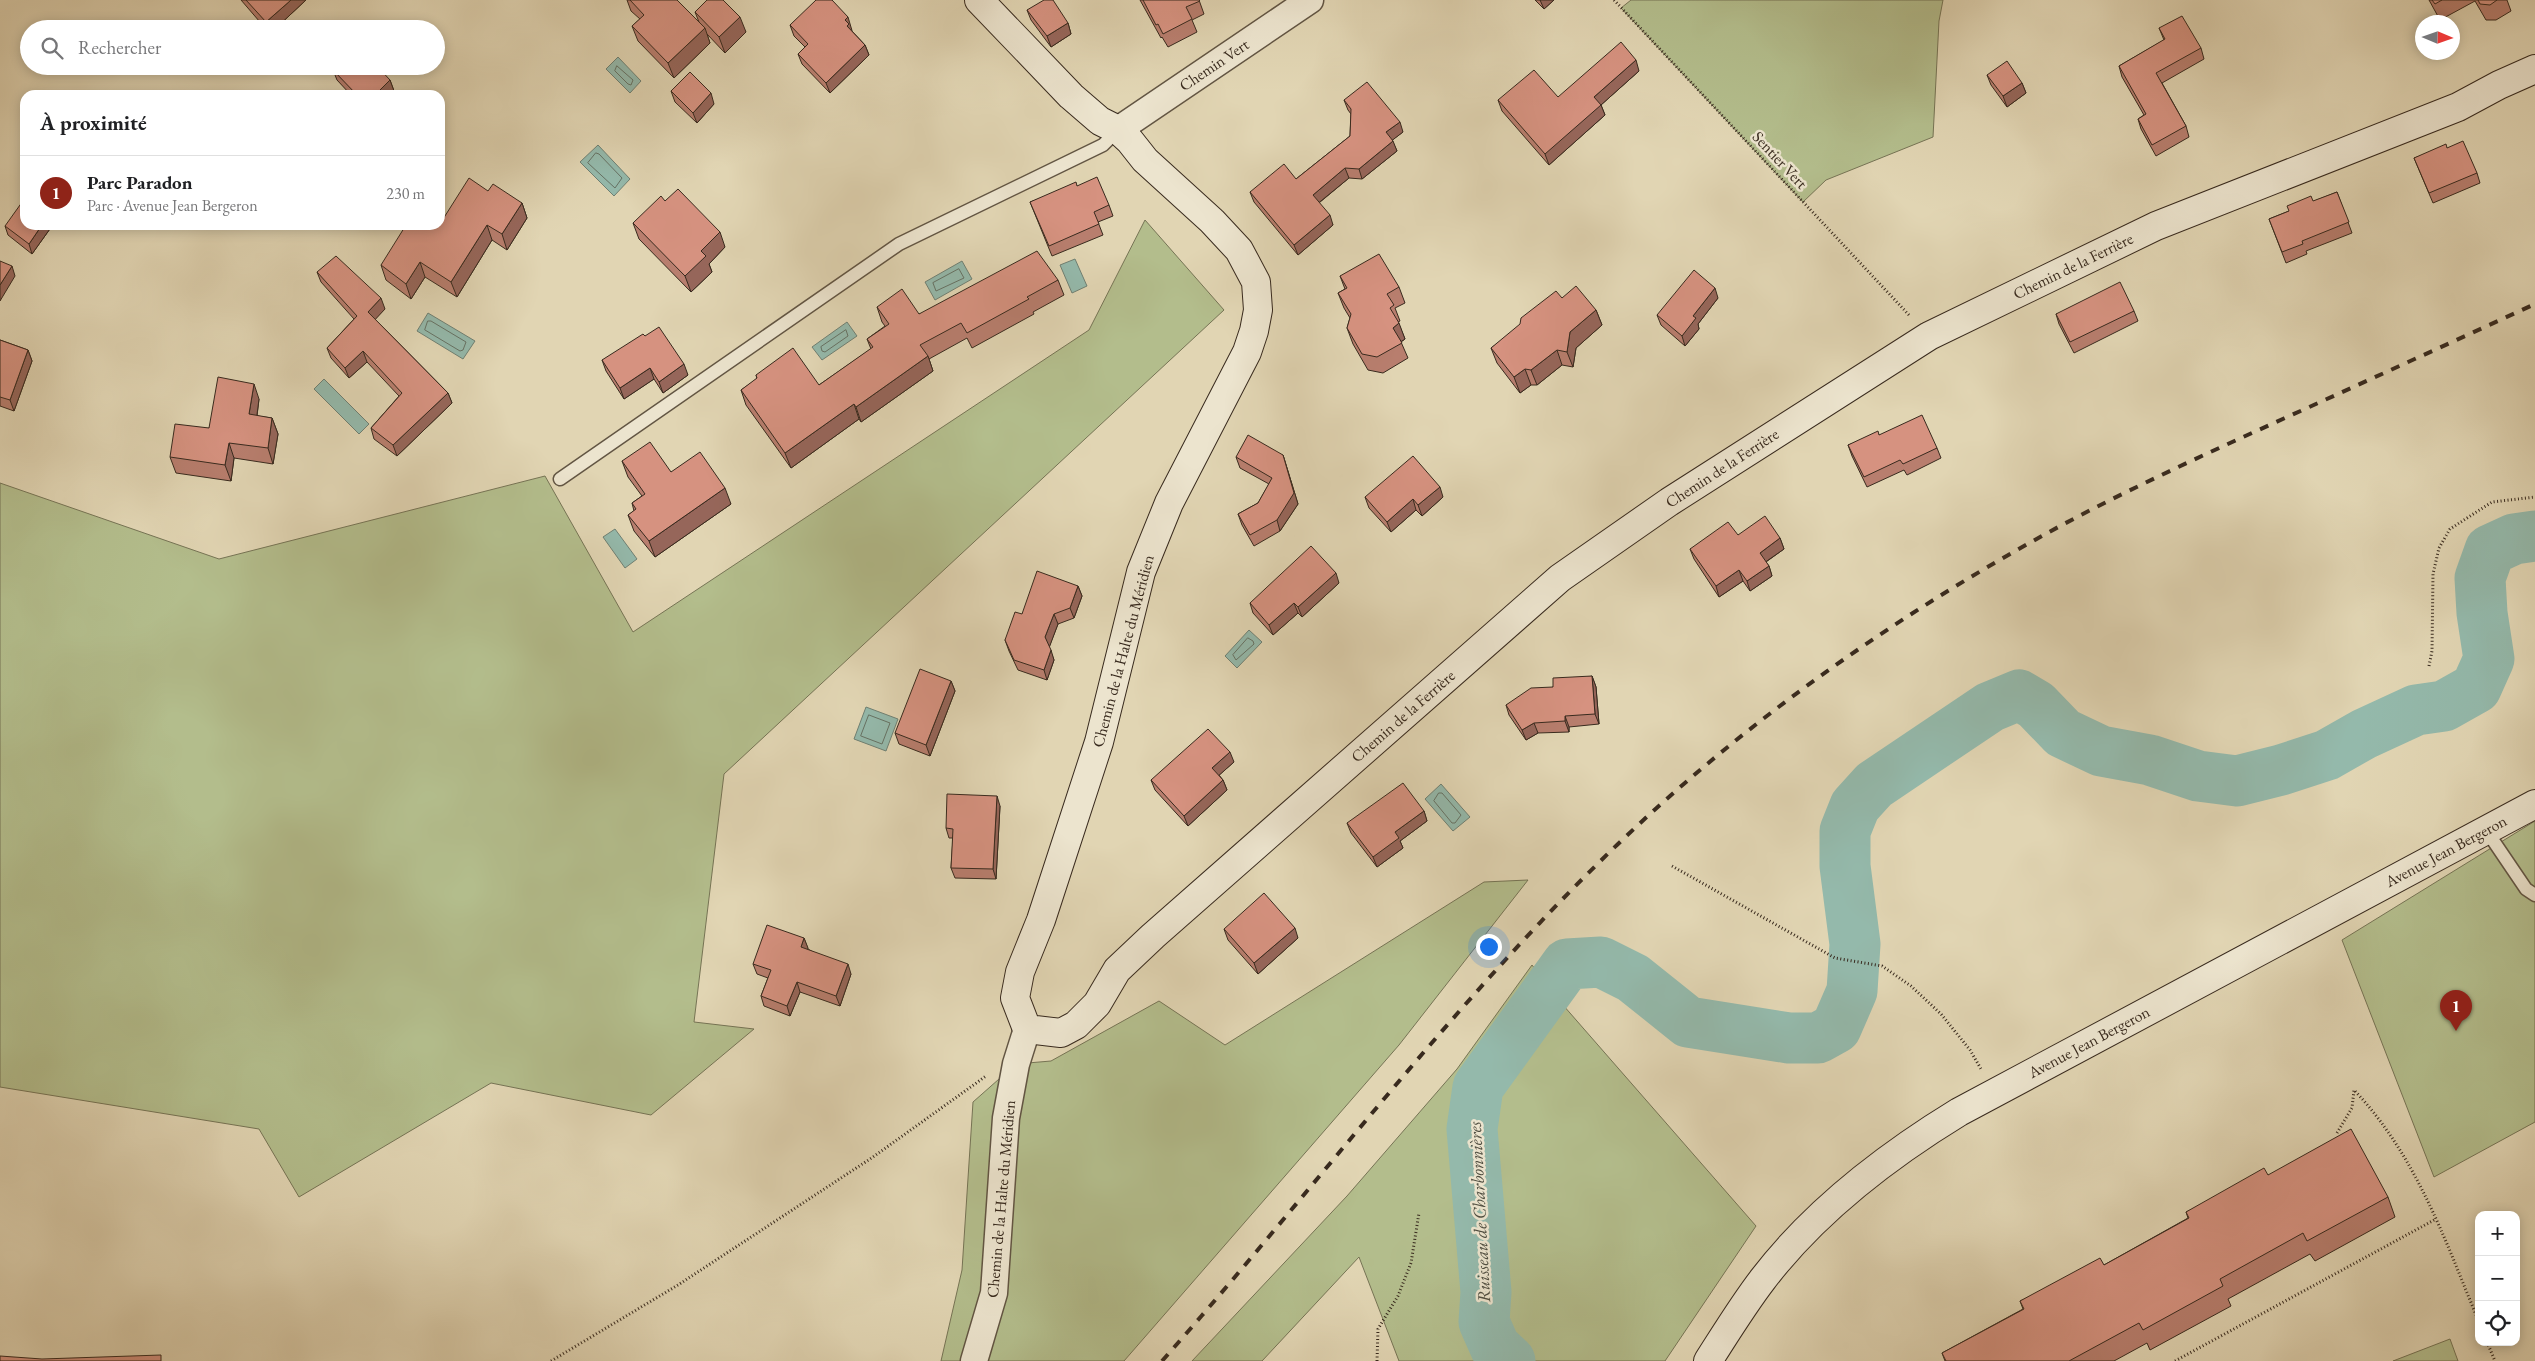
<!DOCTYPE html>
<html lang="fr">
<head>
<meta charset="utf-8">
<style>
	:root { --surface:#fff; --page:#f2f2f2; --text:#202124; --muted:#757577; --line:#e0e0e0; --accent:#8f2418 }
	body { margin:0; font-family:"EB Garamond",serif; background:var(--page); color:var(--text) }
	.controls { position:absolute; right:15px; bottom:15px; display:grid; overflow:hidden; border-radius:10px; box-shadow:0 2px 12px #0003 }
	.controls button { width:45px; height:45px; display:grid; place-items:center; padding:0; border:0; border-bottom:1px solid var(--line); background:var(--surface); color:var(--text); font:25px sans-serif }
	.compass { position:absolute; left:2415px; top:15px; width:45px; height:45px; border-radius:50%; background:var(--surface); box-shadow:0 2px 12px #0003; rotate:92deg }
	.you { position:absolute; left:1488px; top:946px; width:18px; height:18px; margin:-12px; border:4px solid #fff; border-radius:50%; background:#1a73e8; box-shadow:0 0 0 8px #1a73e833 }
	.badge { display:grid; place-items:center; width:32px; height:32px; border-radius:50%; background:var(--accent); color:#fff; font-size:16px; font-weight:700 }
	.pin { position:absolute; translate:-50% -41px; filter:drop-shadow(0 1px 2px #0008) }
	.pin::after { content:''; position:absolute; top:26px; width:18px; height:15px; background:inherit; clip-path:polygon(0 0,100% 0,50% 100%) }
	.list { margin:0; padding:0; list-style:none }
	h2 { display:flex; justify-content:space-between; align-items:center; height:65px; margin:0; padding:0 20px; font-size:21px }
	h2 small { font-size:16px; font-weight:400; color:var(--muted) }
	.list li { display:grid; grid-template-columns:32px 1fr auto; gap:15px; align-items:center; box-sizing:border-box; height:75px; padding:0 20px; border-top:1px solid var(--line) }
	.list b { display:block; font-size:19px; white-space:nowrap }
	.list p { margin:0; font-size:16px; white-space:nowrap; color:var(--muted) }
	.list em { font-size:16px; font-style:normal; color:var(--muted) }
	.icon { flex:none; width:28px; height:28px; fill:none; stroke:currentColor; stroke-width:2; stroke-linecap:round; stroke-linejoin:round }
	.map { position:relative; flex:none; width:2535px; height:1361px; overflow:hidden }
	.search { position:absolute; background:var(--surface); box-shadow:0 2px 12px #0003; left:20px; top:20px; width:425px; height:55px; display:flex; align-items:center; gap:12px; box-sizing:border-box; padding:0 18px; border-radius:28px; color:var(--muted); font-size:19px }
	.panel { position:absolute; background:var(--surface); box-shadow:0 2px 12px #0003; left:20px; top:90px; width:425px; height:140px; border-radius:15px }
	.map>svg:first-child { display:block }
	.green { fill:#b3bd8c; stroke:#767455 }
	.water { fill:#94b9ab; stroke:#6f8073 }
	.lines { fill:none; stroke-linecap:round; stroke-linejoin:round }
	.shore { stroke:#667264; stroke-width:1 }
	.river { stroke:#94b9ab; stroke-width:51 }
	.lane-casing { stroke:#625543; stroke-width:15 }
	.street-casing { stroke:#625543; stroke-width:29 }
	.secondary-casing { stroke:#382a1e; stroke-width:30 }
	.path { stroke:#382a1e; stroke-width:3; stroke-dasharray:1 2.5; stroke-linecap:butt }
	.lane { stroke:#ece4ce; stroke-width:12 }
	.street { stroke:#ece4ce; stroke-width:26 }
	.secondary { stroke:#ece4ce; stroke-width:28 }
	.rail { stroke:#382a1e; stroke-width:4; stroke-dasharray:9 9; stroke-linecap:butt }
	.wall { fill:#b87e6e; stroke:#382a1e }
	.shaded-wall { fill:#96665a; stroke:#382a1e }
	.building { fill:#d69280; stroke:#382a1e }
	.labels { text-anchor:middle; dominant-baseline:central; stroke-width:5; stroke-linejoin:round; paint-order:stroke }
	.street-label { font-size:16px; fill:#382a1e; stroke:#ece4ce }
	.water-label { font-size:18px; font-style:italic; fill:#4f4e41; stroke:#ece4ce }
</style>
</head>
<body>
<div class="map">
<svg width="2535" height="1361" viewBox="0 0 2535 1361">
	<rect width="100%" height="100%" fill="#e1d5b3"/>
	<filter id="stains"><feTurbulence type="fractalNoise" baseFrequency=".004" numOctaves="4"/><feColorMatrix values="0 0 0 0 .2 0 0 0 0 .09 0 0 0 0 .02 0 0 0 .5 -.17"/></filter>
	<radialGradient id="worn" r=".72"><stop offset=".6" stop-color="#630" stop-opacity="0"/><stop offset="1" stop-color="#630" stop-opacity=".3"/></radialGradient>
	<path class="green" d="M1631,0H1943L1939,21L1933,137L1826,180L1803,202L1621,8Z
		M1145,220L1224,310L724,774L694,1022L754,1029L651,1115L491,1083L299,1197L259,1129L0,1087V483L219,559L545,476L633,632L1089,330Z
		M2535,821V1122L2434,1177L2342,940Z
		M1528,880L1399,1045L1124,1361H941L962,1270L973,1102L1016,1064L1051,1061L1159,1001L1225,1045L1484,882Z
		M1532,965L1563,1005L1756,1226L1665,1361H1399L1359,1257L1262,1361H1192L1347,1196L1457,1069Z
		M2450,1339L2458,1361H2393Z"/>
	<path class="water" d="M618,57L641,81L630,93L606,69Z
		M598,145L630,179L614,196L580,162Z
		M1075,259L1087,286L1072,293L1060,265Z
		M962,261L972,279L935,300L925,282Z
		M428,313L475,341L463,359L417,331Z
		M847,322L857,336L822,360L812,347Z
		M324,379L369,424L359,434L314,389Z
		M615,529L637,559L625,568L603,537Z
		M1249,630L1262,642L1237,668L1225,656Z
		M866,707L898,719L886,751L854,739Z
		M1441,784L1470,817L1453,831L1425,799Z"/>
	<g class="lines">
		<path class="shore" d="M617,66L633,80L631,85L628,84L615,71Z
			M596,153L599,154L622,178L615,188L588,163Z
			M959,269L964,278L936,291L933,283Z
			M428,321H431L466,342L463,350L460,351L425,330Z
			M846,330L848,336L825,352L822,351L821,347Z
			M1248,638L1253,641L1254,644L1236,660L1233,655Z
			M869,715L890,723L882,744L861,736Z
			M1439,793H1442L1461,815L1455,823H1452L1434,801Z"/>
		<path class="river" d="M1510,1361L1495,1347L1484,1322L1486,1292L1472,1129L1478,1087L1567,964L1601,962L1633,978L1688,1022L1789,1038H1818L1836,1028L1852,991L1855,944L1845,866V831L1855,806L1874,785L1990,707L2019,695L2036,705L2063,733L2101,751L2150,760L2198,776L2237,781L2281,770L2327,755L2364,734L2416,710L2444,706L2476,688L2489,659L2482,613L2480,578L2490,550L2514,539L2535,536"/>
		<g class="lane-casing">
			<path id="lane" d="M560,479L899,244L1103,145L1118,130
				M2486,830L2526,889L2535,895"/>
		</g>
		<g class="street-casing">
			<path id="street" d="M1118,130L1310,0
				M974,1361L994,1293L1006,1118L1016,1064L1027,1029"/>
		</g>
		<g class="secondary-casing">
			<path id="secondary" d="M979,0L1071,96L1100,121L1118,130L1130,141L1145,160L1212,221L1239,250L1256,282L1258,310L1254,331L1247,352L1169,503L1141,572L1099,742L1041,920L1020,972L1015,998L1027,1029L1061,1033L1076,1025L1097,1004L1117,970L1153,936L1560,578L1669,502L1929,336L2156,226L2458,107L2499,85L2535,69
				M1708,1361C1726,1333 1743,1305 1763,1279C1815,1211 1887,1156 1959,1112L2535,804"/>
		</g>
		<path class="path" d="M1614,0L1909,315
			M2429,666L2432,651L2433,574L2439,548L2450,529L2492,502L2535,497
			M1672,866L1835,958L1882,966L1911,986L1941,1014L1970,1050L1981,1069
			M2337,1133L2352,1108L2354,1090C2416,1155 2445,1240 2479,1322
			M2487,1342L2495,1361
			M551,1361L678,1285L873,1157L986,1076
			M1377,1361L1378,1329L1398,1296L1411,1263L1419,1213
			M2175,1361L2436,1219"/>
		<use href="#lane" class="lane"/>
		<use href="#street" class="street"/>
		<use href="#secondary" class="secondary"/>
		<path class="rail" d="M1162,1361C1315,1189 1452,1003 1618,844C1749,718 1903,611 2062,525C2135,486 2210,452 2285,418C2369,380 2452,342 2535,304"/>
	</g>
	<path class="wall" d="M241,0H306L275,29H266Z
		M627,0H677L699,22L695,12L746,32L725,53L707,34L710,43L674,78L638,41L632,26L640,19L631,11Z
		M1140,0H1199L1204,14L1192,20L1197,32L1168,47L1162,37L1161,38Z
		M1535,0H1554L1544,9Z
		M2429,0H2507L2511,11L2496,20H2486L2475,1L2440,20Z
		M1027,10L1068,23L1071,34L1051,47L1031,20Z
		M790,25L851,28V30L865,45L869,55L830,93L802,64L798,54L805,47L794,36Z
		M2159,28L2201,48L2204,59L2162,83L2186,126L2189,137L2156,156L2141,129L2138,119L2144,115L2122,77L2119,66L2164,40Z
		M333,70L390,80L394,91L390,95H351L337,80Z
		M1639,71L1601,105L1605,115L1549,165L1502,111L1498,100L1558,97Z
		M1987,75L2022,83L2026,93L2007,107L1991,85Z
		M671,91L714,104L697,123L675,102Z
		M1344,100L1403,132L1392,140L1397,151L1362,179L1349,178L1319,203L1333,225L1298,255L1254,202L1250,192L1296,179L1350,136L1351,114L1348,110Z
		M2447,148L2477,173L2480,183L2433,203L2414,158Z
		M1077,186L1109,205L1113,216L1098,222L1103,235L1052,256L1030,202Z
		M488,191L522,203L527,218L507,250L492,240L457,297L425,277L411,299L386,280L381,265L438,227Z
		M2337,192L2352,233L2306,251L2307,254L2286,263L2269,219Z
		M665,201L725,247L709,264L712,272L691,292L639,239L633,223Z
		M25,225H52V226L32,254L8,235L5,226Z
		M317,272L385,309L375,319L448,393L452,403L397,456L374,439L371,428L399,396L367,362L349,378L331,358L327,348L354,319L321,282Z
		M1340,276L1399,287L1405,303L1395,308L1400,321L1398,322L1405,339L1401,342L1408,358L1383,373L1368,370L1353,344L1347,328L1350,318L1344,308L1338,293L1345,289Z
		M1058,280L1064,295L1033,312L1034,314L972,348L967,338L929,359L933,371L861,422L859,419L791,468L746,405L741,390L757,379L756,375L819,385L871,349L867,339L885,326L882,322L877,307L919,314Z
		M1562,298L1596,310L1602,325L1576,348L1573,367L1562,365L1537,385H1531L1520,393L1497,363L1491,348Z
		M1718,298L1698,324L1699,329L1685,346L1661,325L1657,315Z
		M2134,311L2138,321L2074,353L2059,324L2056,314Z
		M0,340L28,350L32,361L14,411L0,406Z
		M602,360L688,375L663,393L654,379L624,399L606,371Z
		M259,399L257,416L272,418L278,434L273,464L234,458L231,481L176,473L170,457L209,428Z
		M1879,435L1937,448L1941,458L1907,475L1904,470L1867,487L1852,456L1848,445Z
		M1283,455L1298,504L1280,531L1254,546L1242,525L1238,514L1258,503L1269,484L1240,468L1236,457Z
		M622,461L671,472L731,504L655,557L634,531L628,515L634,511L632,503L642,496L628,477Z
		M1365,497H1443L1422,516L1416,510L1391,532L1369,508Z
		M1738,535L1780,538L1784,549L1766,562L1769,566L1772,576L1750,591L1743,581L1719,597L1694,559L1690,549Z
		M1339,583L1302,617L1298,613L1273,635L1253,613L1250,603Z
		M1078,586L1082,596L1074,618L1058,624L1049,647L1054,660L1047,680L1018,670L1009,651L1005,640L1022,614Z
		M1592,676L1596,687L1599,724L1569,727V732L1538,733L1526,740L1509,715L1506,705L1553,687Z
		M951,681L955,691L930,756L899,744L895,733Z
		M1234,762L1219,775L1223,780L1227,790L1188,826L1155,790L1151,780Z
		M1000,806L996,879L955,878L951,868L953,838H949L946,828Z
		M1424,811L1427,821L1400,841L1403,848L1377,867L1351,833L1347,823Z
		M1224,929L1298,938L1258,974L1228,940Z
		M804,938L808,949L851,974L840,1006L800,992L790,1016L764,1006L761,996L768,978L757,974L753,964Z
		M2268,1175L2388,1197L2395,1217L2315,1261L2310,1254L2228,1299L2231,1306L2150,1350L2147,1343L2114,1361H1945L1942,1353L2023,1309L2020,1301L2104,1265L2188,1218L2186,1212Z"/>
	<path class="shaded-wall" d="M291,0H306L275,29H268L266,22Z
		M1540,0H1554L1544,9Z
		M740,17L746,32L725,53L719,37Z
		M848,17L853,34L851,36L845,20Z
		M1068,23L1071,34L1051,47L1047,36Z
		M705,28L710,43L674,78L668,63Z
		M865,45L869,55L830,93L826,83Z
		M1636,60L1639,71L1601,105L1605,115L1549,165L1545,154L1594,97Z
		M390,80L394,91L390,95H375Z
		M2022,83L2026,93L2007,107L2003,96Z
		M711,93L714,104L697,123L693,113Z
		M1400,122L1403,132L1390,142L1386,132Z
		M1393,141L1397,151L1362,179L1359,169Z
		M1345,168L1349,178L1316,205L1313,195Z
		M522,203L527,218L507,250L502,234Z
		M1330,215L1333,225L1298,255L1294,245Z
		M42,225H52V226L32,254L29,244Z
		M487,225L492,240L457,297L451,282Z
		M720,232L725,247L709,264L712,272L691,292L685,276L701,251Z
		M420,262L425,277L411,299L406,284Z
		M12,266L15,276L0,301V285Z
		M1715,288L1718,298L1698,324L1699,329L1685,346L1682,336L1693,316Z
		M381,298L385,309L372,323L368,312Z
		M1596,310L1602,325L1576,348L1573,367L1567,352L1570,332Z
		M1399,323L1405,339L1399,343L1393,328Z
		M28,350L32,361L14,411L10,400Z
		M1557,350L1562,365L1537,385L1531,370Z
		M363,351L367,362L349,378L345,368Z
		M928,356L933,371L861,422L856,407Z
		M684,364L688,375L663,393L659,382Z
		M650,368L654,379L624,399L620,388Z
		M1525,369L1531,385L1520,393L1514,377Z
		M254,384L259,399L255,430L249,414Z
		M448,393L452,403L397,456L393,445Z
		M854,404L859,419L791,468L785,453Z
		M272,418L278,434L273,464L268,448Z
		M229,443L234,458L231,481L225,465Z
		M1283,455L1298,504L1280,531L1277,520Z
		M1440,487L1443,497L1422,516L1418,505Z
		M725,488L731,504L655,557L649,541Z
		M1413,499L1416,510L1391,532L1387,522Z
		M1780,538L1784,549L1764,563L1760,553Z
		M1769,566L1772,576L1750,591L1747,581Z
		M1739,570L1743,581L1719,597L1716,586Z
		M1336,573L1339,583L1302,617L1298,607Z
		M1078,586L1082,596L1074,618L1070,608Z
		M1294,603L1298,613L1273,635L1269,625Z
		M1054,614L1058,624L1049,648L1045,637Z
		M1051,650L1054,660L1047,680L1044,670Z
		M1592,676L1596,687L1599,724L1595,714Z
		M951,681L955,691L930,756L926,745Z
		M1565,716L1569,727V732L1565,721Z
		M1534,723L1538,733L1526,740L1522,730Z
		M1230,752L1234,762L1216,778L1212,768Z
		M1223,780L1227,790L1188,826L1184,816Z
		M997,796L1000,806L996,879L993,869Z
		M1424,811L1427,821L1400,841L1403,848L1377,867L1373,857L1395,832Z
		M1295,928L1298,938L1258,974L1254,963Z
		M804,938L808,948L805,957L801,947Z
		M848,964L851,974L840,1006L836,996Z
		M797,982L800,992L790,1016L787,1006Z"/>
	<path class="building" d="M246,0H291L266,22Z
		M630,0H677L705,28L668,63L632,26L644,15Z
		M707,0H723L740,17L719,37L695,12Z
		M816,0H832L848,17L845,20L849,24L847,26L865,45L826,83L798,54L808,44L790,25Z
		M1044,0H1053L1068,23L1047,36L1027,10Z
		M1143,0H1199L1200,1L1186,7L1192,19L1163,34L1158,24L1156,25Z
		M2432,0H2442L2435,4Z
		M2478,0H2497L2490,5L2480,4Z
		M2182,16L2201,48L2156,73L2186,126L2152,145L2138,119L2146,114L2119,66L2165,39L2159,28Z
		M1621,42L1636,60L1594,97L1601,105L1545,154L1498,100L1534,70L1558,97Z
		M2007,61L2022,83L2003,96L1987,75Z
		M337,66H377L390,80L375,95H357L333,70Z
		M690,72L711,93L693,113L671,91Z
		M1367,82L1400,122L1386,132L1393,141L1359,169L1345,168L1313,195L1330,215L1294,245L1250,192L1284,164L1296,179L1350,136L1351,109L1344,100Z
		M2463,141L2477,173L2429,193L2414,158L2446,144L2447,148Z
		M1097,177L1109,205L1094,212L1099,224L1049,246L1030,202L1076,182L1077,186Z
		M469,178L488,191L493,184L522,203L502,234L487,225L451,282L420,262L406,284L381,265L406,225H435L438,227Z
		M678,189L720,232L701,251L706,256L685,276L633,223L661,196L665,201Z
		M2337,192L2349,222L2302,241L2303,244L2282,252L2269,219L2289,211L2287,206L2311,196L2313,201Z
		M25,198V225H42L29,244L5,226Z
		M1037,251L1058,280L1027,297L1029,299L967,333L961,323L920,345L928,356L856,407L854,404L785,453L741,390L757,378L756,375L793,348L819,385L873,347L867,339L889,324L877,307L902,289L919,314Z
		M1379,254L1399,287L1387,294L1394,305L1390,308L1399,323L1393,328L1402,343L1377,357L1362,354L1347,328L1351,314L1338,293L1347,288L1340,276Z
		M336,256L381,298L368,312L448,393L393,445L371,428L402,393L363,351L345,368L327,348L357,316L317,272Z
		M0,261L12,266L0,285Z
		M1694,270L1715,288L1693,316L1696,318L1682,336L1657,315Z
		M2120,282L2134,311L2070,342L2056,314Z
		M1576,286L1596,310L1570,332L1567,352L1557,350L1531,370L1525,369L1514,377L1491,348L1520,324L1521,318L1556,291L1562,298Z
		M659,327L684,364L659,382L650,368L620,388L602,360L643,334L645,336Z
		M0,340L28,350L10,400L0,397Z
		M218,377L254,384L249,414L272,418L268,448L229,443L225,465L170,457L175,424L209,428Z
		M1922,415L1937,448L1903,464L1900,460L1864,477L1848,445L1878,431L1879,435Z
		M1248,435L1283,455L1294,493L1277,520L1250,535L1238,514L1258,503L1272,478L1236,457Z
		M650,442L671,472L700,452L725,488L649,541L628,515L636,509L632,503L645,494L622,461Z
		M1413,456L1440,487L1418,505L1413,499L1387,522L1365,497Z
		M1765,516L1780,538L1760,553L1769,566L1747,581L1739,570L1716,586L1690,549L1728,522L1738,535Z
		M1311,546L1336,573L1298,607L1294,603L1269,625L1250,603Z
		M1037,571L1078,586L1070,608L1054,614L1045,637L1051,650L1044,670L1014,660L1005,640L1015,612L1022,614Z
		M920,669L951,681L926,745L895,733Z
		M1592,676L1595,714L1565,716V721L1534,723L1522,730L1506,705L1531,688L1553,687V678Z
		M1208,729L1230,752L1212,768L1223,780L1184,816L1151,780Z
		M1403,783L1424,811L1395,832L1399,838L1373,857L1347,823Z
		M947,794L997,796L993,869L951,868L953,829L946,828Z
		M1264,893L1295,928L1254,963L1224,929Z
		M767,925L804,938L801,947L848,964L836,996L797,982L787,1006L761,996L771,970L753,964Z
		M2351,1129L2388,1197L2307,1241L2303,1233L2220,1279L2223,1286L2143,1330L2139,1323L2069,1361H1946L1942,1353L2024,1309L2020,1301L2100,1258L2104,1265L2189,1218L2186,1212L2264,1168L2268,1175Z
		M161,1355V1361H0V1356L42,1359Z"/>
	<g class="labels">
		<g class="street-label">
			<text transform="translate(1214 65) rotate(-34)">Chemin Vert</text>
			<text transform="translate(1780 160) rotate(47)">Sentier Vert</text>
			<text transform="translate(2073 266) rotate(-26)">Chemin de la Ferrière</text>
			<text transform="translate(1722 468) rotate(-33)">Chemin de la Ferrière</text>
			<text transform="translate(1123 651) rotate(-75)">Chemin de la Halte du Méridien</text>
			<text transform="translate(1403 716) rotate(-41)">Chemin de la Ferrière</text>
			<text transform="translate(2446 851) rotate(-28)">Avenue Jean Bergeron</text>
			<text transform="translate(2089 1042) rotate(-28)">Avenue Jean Bergeron</text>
			<text transform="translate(1001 1199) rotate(-85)">Chemin de la Halte du Méridien</text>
		</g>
		<g class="water-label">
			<text transform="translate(1479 1212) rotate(-93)">Ruisseau de Charbonnières</text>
		</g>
	</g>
	<rect width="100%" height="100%" filter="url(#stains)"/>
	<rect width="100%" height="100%" fill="url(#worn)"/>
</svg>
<div class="controls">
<button>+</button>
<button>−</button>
<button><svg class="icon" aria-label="locate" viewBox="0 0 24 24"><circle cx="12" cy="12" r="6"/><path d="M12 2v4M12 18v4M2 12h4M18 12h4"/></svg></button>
</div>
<svg class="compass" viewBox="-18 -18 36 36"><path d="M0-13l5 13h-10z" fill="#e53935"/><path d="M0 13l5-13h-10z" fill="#757577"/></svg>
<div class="you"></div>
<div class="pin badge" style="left:2456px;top:1031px">1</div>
<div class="search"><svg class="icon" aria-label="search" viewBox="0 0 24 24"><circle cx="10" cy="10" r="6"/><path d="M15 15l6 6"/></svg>Rechercher</div>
<section class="panel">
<h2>À proximité<small></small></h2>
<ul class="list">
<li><span class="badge">1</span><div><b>Parc Paradon</b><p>Parc · Avenue Jean Bergeron</p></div><em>230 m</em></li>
</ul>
</section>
</div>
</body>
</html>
